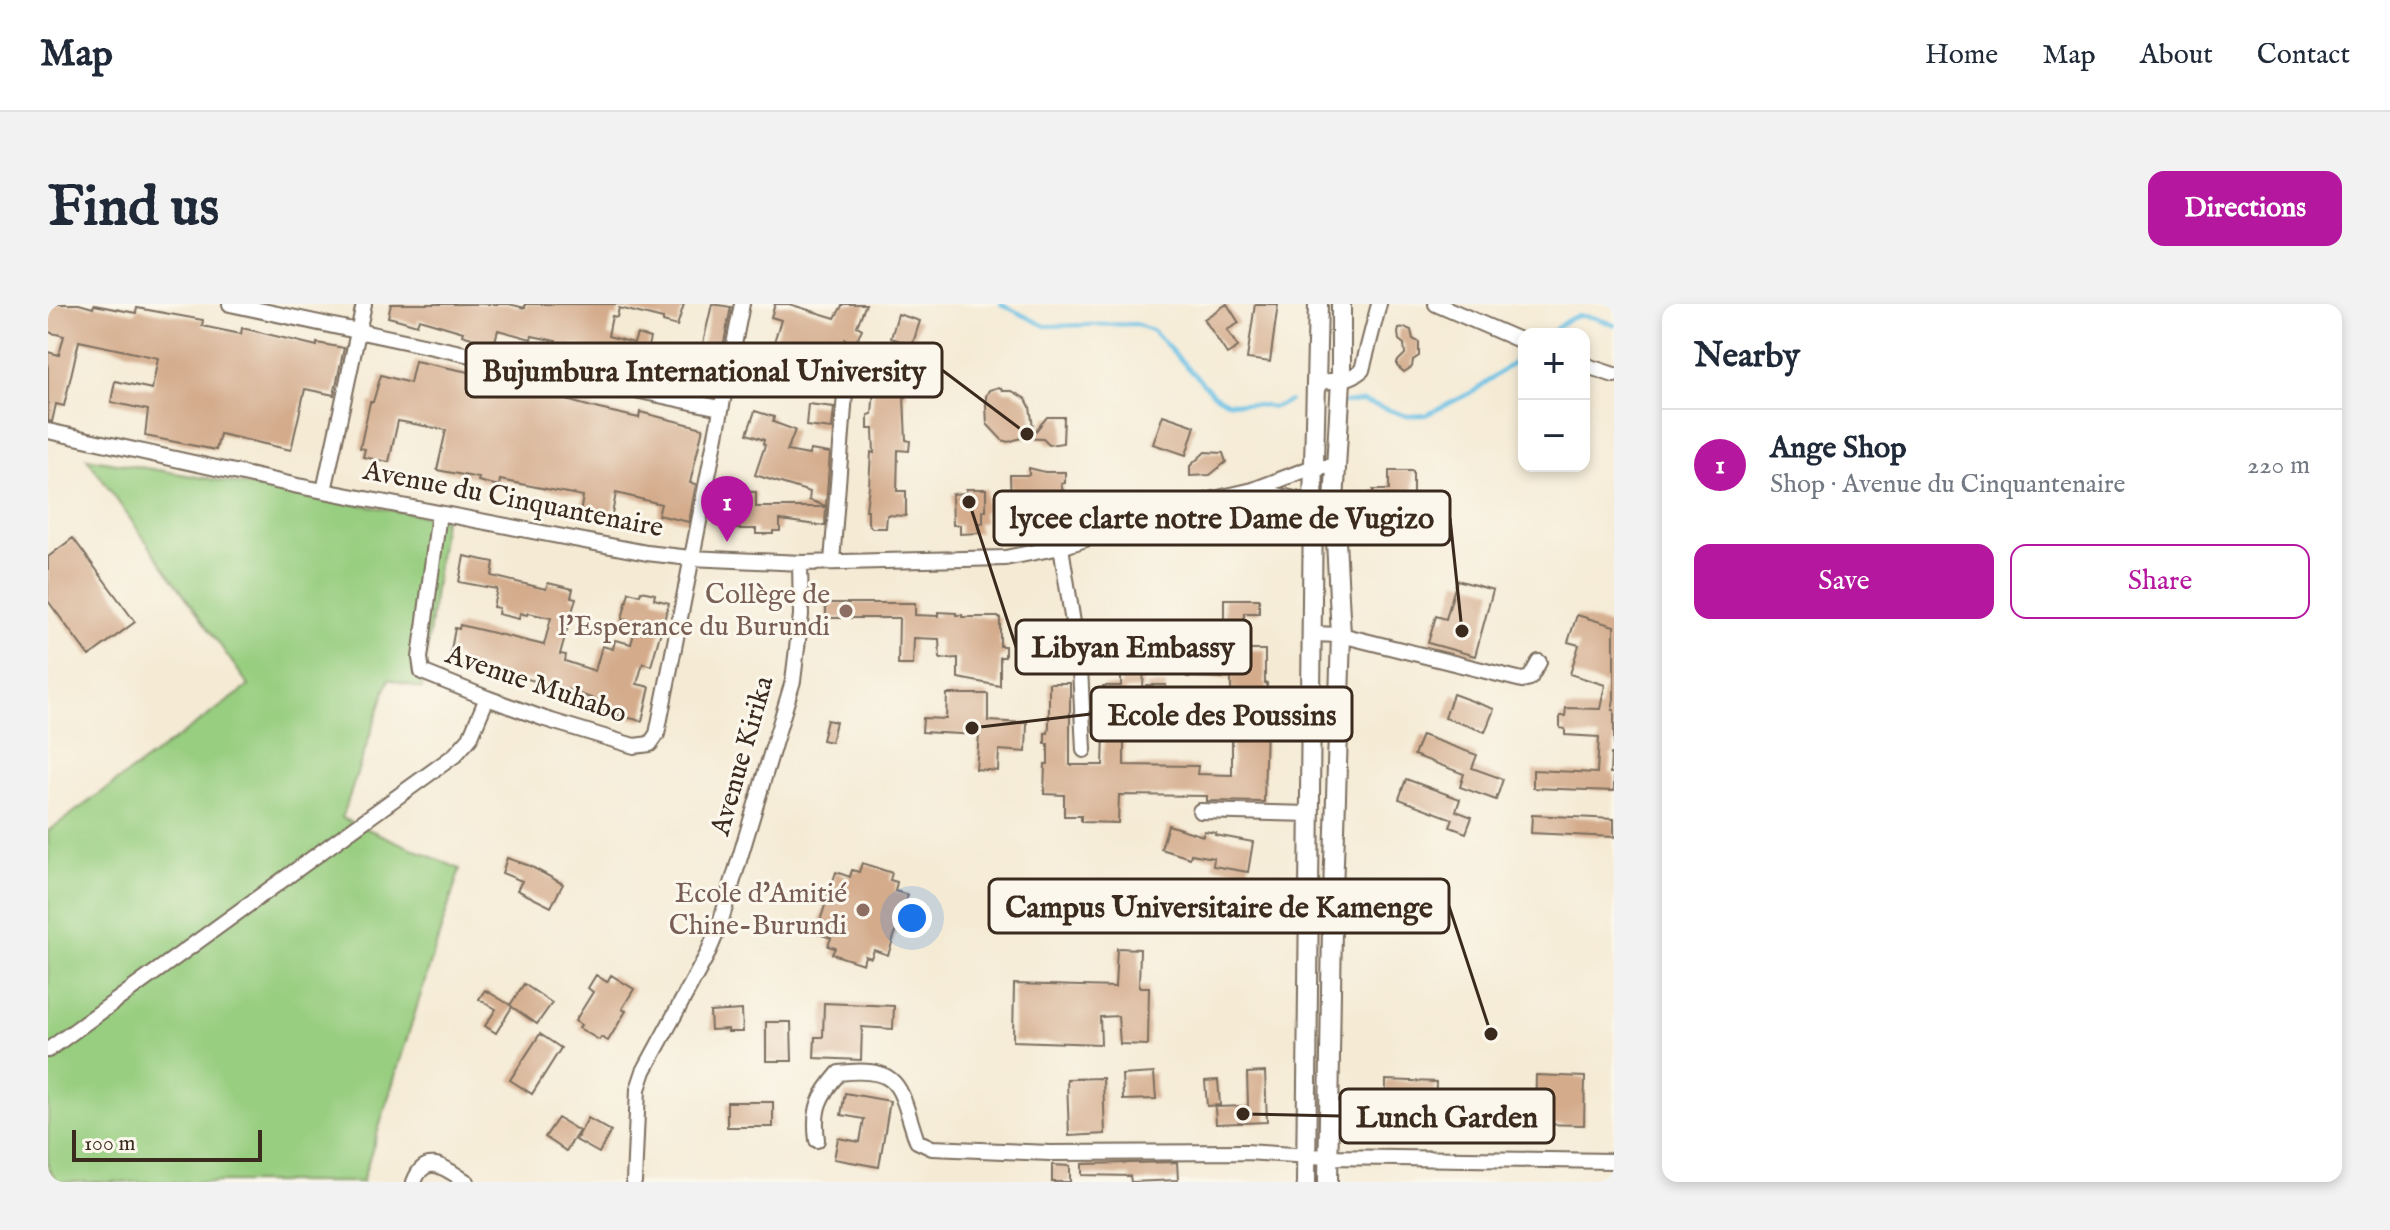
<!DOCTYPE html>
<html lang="en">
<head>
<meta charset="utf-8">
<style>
	:root { --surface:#fff; --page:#f2f2f3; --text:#1f2937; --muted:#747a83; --line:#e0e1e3; --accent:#b5179e }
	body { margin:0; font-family:"IM FELL English",serif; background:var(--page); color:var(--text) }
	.controls { position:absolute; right:24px; top:24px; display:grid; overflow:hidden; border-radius:16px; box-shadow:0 4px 12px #0003 }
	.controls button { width:72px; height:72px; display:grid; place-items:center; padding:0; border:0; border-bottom:2px solid var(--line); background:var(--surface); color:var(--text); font:40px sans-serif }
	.scale { position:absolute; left:24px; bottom:20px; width:190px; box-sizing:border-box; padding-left:8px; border:4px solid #3b2a1e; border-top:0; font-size:22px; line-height:28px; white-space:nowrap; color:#3b2a1e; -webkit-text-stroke:6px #fbf7ec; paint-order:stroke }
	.you { position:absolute; left:864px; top:614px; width:28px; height:28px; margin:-20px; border:6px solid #fff; border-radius:50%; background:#1a73e8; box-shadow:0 0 0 12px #1a73e833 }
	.badge { display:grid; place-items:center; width:52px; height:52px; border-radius:50%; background:var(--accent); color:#fff; font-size:26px; font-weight:700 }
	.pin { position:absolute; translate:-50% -66px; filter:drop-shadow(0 2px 4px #0008) }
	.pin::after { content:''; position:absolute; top:42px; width:28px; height:24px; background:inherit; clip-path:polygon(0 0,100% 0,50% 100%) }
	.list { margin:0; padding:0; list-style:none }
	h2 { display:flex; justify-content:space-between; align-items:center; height:104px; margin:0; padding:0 32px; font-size:34px }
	h2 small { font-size:26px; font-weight:400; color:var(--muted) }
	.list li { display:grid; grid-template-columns:52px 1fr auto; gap:24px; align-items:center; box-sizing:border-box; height:112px; padding:0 32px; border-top:2px solid var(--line) }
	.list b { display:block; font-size:30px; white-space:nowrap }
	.list p { margin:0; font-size:26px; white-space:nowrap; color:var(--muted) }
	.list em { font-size:26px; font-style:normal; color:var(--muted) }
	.actions { display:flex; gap:16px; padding:24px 32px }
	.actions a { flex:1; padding:18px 0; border:2px solid var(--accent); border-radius:16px; text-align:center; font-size:28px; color:var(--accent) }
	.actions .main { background:var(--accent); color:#fff }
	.map { position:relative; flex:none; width:1566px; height:878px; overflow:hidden; border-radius:16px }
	header { display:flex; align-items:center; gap:48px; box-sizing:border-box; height:112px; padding:0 40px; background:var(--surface); border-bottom:2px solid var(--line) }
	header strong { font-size:38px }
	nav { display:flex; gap:44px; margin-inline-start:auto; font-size:28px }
	.intro { display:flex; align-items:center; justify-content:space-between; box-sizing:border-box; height:192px; padding:0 48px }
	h1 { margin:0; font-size:56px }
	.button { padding:20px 36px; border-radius:16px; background:var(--accent); color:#fff; font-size:28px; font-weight:700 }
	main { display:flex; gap:48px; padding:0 48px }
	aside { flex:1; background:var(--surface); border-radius:16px; box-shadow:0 4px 12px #0003 }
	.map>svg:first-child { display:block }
	.green { fill:#98ce80; stroke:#6a7c4f; stroke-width:2 }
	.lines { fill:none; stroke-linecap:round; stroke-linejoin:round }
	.stream { stroke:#68c0e5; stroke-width:4 }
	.building { fill:#d4ac8c }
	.minor-casing { stroke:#7c6e5e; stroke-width:18 }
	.major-casing { stroke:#7c6e5e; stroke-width:22 }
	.minor { stroke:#fff; stroke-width:14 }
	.major { stroke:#fff; stroke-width:18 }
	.education-dot { fill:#8d6e63; stroke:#fbf7ec; stroke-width:3 }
	.labels { text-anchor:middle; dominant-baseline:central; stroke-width:6; stroke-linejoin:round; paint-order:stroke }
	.street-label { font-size:28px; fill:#3b2a1e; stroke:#fbf7ec }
	.education-label { font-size:28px; fill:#785e54; stroke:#fbf7ec; text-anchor:end }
	.leader { fill:none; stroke:#3b2a1e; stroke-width:3 }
	.callout-dot { fill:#3b2a1e; stroke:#fbf7ec; stroke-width:3 }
	.callout { fill:#fbf7ec; stroke:#3b2a1e; stroke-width:3 }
	.callout-label { font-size:30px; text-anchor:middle; font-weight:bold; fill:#3b2a1e }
</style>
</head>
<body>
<header>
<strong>Map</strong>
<nav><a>Home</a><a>Map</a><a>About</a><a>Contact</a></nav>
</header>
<div class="intro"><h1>Find us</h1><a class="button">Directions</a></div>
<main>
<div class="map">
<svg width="1566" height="878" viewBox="0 0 1566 878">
	<rect width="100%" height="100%" fill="#fbf7ec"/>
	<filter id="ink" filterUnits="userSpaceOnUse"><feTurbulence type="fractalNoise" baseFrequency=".0125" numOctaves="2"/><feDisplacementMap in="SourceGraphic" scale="16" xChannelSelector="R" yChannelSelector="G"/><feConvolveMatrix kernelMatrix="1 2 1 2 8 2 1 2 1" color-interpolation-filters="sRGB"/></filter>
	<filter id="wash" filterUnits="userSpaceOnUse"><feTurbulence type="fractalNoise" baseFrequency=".006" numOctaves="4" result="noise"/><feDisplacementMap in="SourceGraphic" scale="32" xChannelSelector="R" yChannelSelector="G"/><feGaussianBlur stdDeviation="1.8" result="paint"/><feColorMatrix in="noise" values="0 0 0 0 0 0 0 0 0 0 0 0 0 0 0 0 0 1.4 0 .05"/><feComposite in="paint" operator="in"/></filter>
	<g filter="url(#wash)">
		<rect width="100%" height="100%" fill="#f5ebd5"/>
		<path class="green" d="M39,154L396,215L374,385L341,375L294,514L412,565L314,878H10L0,864V527L201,382Z"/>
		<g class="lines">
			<path class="stream" d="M953,0L997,22L1088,20L1105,27L1165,90L1179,98L1226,103L1242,97
				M1503,30C1525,6 1537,9 1566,21
				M1296,99L1314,97L1359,112L1378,111L1428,86L1476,51"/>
		</g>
		<g id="blocks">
			<path class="building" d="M0,0H31L45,4L46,1L88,9L89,4L155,16L154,22L193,30L194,24L269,42V39L296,44L286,91L257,85L243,146L172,130L168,146L97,132L100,106L63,98L67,77L104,85L110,54L31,37L16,102L8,100L4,118L0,117V48L11,51L16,32L0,28Z
				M343,0H461L477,4V0H636L629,22L615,18V15L571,4L569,13L564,12L560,32L586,39L589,30L602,34L596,59L589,57L586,65L570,60L572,52L525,40L523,46L507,42L508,37L484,32L483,35L450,26L446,41L414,31L415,28L371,15L369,21L352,16L340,13Z
				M664,0L683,3L668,79L640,72L646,46L653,48Z
				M727,0H741L787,14L795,0H818L809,22L814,25L807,40L797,35L794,42L791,40L784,59L789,61L787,81L758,70L756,77L740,72L746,51L724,44L733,16L723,13Z
				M1179,0L1191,19L1179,26L1190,43L1179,50L1156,15Z
				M1207,0H1230L1222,58L1199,55Z
				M850,10L872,17L862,48L869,50L868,60L862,59L858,93L856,92L858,136L862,137L861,147L850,146L849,187H858V212L839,211L838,224H824L820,219V206H818L821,182L823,148L826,149L825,125H820V111L824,110L828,58L851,60L855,38L843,34Z
				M1358,24L1363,26L1365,35L1371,38V52L1365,56L1364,63L1356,68L1349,62V58L1357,50L1356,40L1351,36L1350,29L1351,25Z
				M367,57L479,80L478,85L551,105L591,114L592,108L655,124L642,179L648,180L641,218L610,211L613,200L568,189L563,216L532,210L535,192L452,176L451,182L430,177L431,174L389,166L398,126L350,117L341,158L315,153L317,145L312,144L322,98H325L333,71L362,79Z
				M951,83L956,87H964L978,95L982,103L986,129L999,113H1016L1015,139L1001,141L995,135L973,134L960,138L954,136L939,120L938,101V92L941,86Z
				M760,100L786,103L784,125L758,122Z
				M707,107L726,113L725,118L747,126L739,147L761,151L762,146L782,149L778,202L761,196L762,188L707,171L717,141L715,140L716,136L699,130Z
				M1115,111L1147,122L1138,151L1105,140Z
				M1157,148L1175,149L1178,158L1162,171L1142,172V162Z
				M981,164L997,168H1017V179L1013,180L1017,194L1004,197L1003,190L977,192L978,201L963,203L962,171H981Z
				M1341,167H1365V214L1325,211V186H1341Z
				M918,185H938V207H935V219H930L931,229L912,230V221H905L904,190L919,189Z
				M684,187L708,188V203H778L777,222L732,216V227H725V230H708V225H683Z
				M25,234L87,318L41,352L0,297V253Z
				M416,252L446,258L444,272L498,285L500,279L525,285L523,293L528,294L512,350L518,351L517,357L547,367L554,342L565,345L567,336L583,340L589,319L574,315L581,288L592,291L593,287L607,290L606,295L621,299L603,362L595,359L589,380L602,383L594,417L552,407L554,398L520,386L476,374V377L442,370L443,366L410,361L411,353L402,352L407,324L411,325L412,321L496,341L503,314L480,309L479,311L472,309L471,315L450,310L451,304L445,303L449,285L411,278Z
				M1409,276L1445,286L1427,352L1380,339L1388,312L1398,315Z
				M1176,295H1211V309H1196V346H1217V379H1219L1216,498L1159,497V492L1071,491L1070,519L1033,518V512H1016V491L996,490L997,460H1000V440H997V429H1000L1001,423V379H1022V461H1055L1056,432H1076V461L1150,462L1149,470L1184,471V410H1179V393H1183V374L1139,373V345H1176Z
				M778,299H867V311L890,312V308L908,309V311H914V313H952V342H957V353H952V382L910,374V354L892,355L891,335L866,334L865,361H850L851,314H778Z
				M1529,311L1566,322V395L1564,406H1566V450H1563L1562,469H1566V487L1485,484V466L1549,469L1551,433L1517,431V425L1512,424V412H1517L1518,404L1552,405L1557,381L1522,370L1531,341L1520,338Z
				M1073,357H1096L1095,386H1077V396H1055V382H1073Z
				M1099,381H1118V397L1099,396Z
				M899,390H940V417L979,419L978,448L951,446L950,467L928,465L931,431L874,428L875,414L898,415Z
				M1405,390L1446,405L1437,428L1397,414Z
				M779,416L788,418L783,438L774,436Z
				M1374,431L1429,451L1424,464L1455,475L1448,496L1412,483L1416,470L1366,451Z
				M1358,475L1412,495L1408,507L1424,513L1418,529L1402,523L1405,515L1351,495Z
				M1484,511L1566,515V533L1483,529Z
				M1120,521L1155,532L1156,527L1168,529L1167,531L1205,538L1200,568L1165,562L1166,554L1143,550L1142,554L1113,545Z
				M459,554L482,562L515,580L503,603L469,586L474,577L454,569Z
				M814,559L844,569L842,576L849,578L847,587L860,591L840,651L826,646L823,654L817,652L815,660L784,650L787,644L780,642L783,634L768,629L788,568L802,573L804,566L811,568Z
				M1069,644L1092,645L1091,683H1101L1100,741L1072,740L1070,712L1052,713L1053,740L965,737L966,680L1067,683Z
				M548,671L559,678L563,671L586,685L574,705L578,707L560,737L553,733L551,736L531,724L533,721L527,717L545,688L540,684Z
				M476,680L504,699L489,720L464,703L448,729L437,722L448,705L431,695L437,686L464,702L462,701Z
				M776,699L846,702L845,725L814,723L813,756L766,754L767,733H775Z
				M694,706L695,728H680V725L663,726L662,708Z
				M718,718H743L744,757H718Z
				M492,730L513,744L484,790L462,776Z
				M1217,768L1219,818L1168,820L1167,803L1200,802L1199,769Z
				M1106,769L1108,795L1075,796L1074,771Z
				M1488,771L1537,773L1536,821L1487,820Z
				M1055,774L1057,830L1021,832L1019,775Z
				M1170,776L1172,801L1159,802L1157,777Z
				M1338,776L1388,778L1386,826L1337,825Z
				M797,789L842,797L831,863L786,855L790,834L812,838L816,815L793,811Z
				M679,798H725V823H679Z
				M510,814L531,827L518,847L497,833Z
				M540,814L563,827L551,849L528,836Z
				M1129,858L1130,876L1083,878L1082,872L1034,871V860Z
				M1004,861L1022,862V878H1004Z"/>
		</g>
	</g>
	<g filter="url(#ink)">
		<use href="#blocks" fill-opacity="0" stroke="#7c6e5e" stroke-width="2"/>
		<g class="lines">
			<g class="minor-casing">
				<path id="minor" d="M182,0L672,104
					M1388,0L1476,38
					M1536,61L1566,71
					M1269,78C1285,77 1301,77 1314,66L1331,0
					M0,127L250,182L599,249L642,254L754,259L957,254L1013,243L1153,198L1205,186L1265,163H1288
					M1206,186L1265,199H1286
					M276,187L316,0
					M391,209L372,354L374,368L439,394L497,415L586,442L602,440L609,430L694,0
					M1013,243L1032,363L1036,446
					M784,258L800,51
					M1264,330L1293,331L1474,376L1482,374L1491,358
					M1152,507L1263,510
					M0,746L407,451L422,434L439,394
					M769,836C765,805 771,792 791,769C856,761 851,786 869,837L884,844L1002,849L1198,848L1279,853L1566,857
					M366,878C378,846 399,866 419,878
					M586,878L590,785L596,767L659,651L671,623L745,377L753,311L752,259"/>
			</g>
			<g class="major-casing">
				<path id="major" d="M1258,878L1265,199L1270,0
					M1280,878L1284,623L1293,331L1286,199L1293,76V0"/>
			</g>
			<use href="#minor" class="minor"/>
			<use href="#major" class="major"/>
		</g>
	</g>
	<g class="education-dot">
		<circle cx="798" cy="307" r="8"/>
		<circle cx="815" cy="606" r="8"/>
	</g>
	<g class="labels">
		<g class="street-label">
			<text transform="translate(465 196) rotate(11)">Avenue du Cinquantenaire</text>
			<text transform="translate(488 381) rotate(19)">Avenue Muhabo</text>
			<text transform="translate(695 452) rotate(-74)">Avenue Kirika</text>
		</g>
		<g class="education-label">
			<text x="782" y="291">Collège de<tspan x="782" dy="32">l'Esperance du Burundi</tspan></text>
			<text x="799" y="590">Ecole d'Amitié<tspan x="799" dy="32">Chine-Burundi</tspan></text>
		</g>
	</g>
	<path class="leader" d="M979 130L894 66M1414 327L1402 214M921 198L968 343M924 424L1043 410M1443 730L1401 602M1195 810L1292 812"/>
	<g class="callout-dot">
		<circle cx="979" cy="130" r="8"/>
		<circle cx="1414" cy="327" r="8"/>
		<circle cx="921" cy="198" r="8"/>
		<circle cx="924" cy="424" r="8"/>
		<circle cx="1443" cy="730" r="8"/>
		<circle cx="1195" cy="810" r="8"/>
	</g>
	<g class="callout">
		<rect x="418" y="39" width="476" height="54" rx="8"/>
		<rect x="946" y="187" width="456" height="54" rx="8"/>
		<rect x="968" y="316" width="235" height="54" rx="8"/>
		<rect x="1043" y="383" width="261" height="54" rx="8"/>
		<rect x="941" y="575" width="460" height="54" rx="8"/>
		<rect x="1292" y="785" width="214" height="54" rx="8"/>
	</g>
	<g class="callout-label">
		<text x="656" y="77">Bujumbura International University</text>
		<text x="1174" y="224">lycee clarte notre Dame de Vugizo</text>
		<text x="1085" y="353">Libyan Embassy</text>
		<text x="1174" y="421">Ecole des Poussins</text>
		<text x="1171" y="613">Campus Universitaire de Kamenge</text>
		<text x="1399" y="823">Lunch Garden</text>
	</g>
</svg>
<div class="controls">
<button>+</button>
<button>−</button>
</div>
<div class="scale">100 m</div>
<div class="you"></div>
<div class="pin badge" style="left:679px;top:238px">1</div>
</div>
<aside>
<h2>Nearby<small></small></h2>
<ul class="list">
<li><span class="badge">1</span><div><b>Ange Shop</b><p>Shop · Avenue du Cinquantenaire</p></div><em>220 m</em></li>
</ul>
<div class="actions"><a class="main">Save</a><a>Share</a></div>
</aside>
</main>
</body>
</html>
